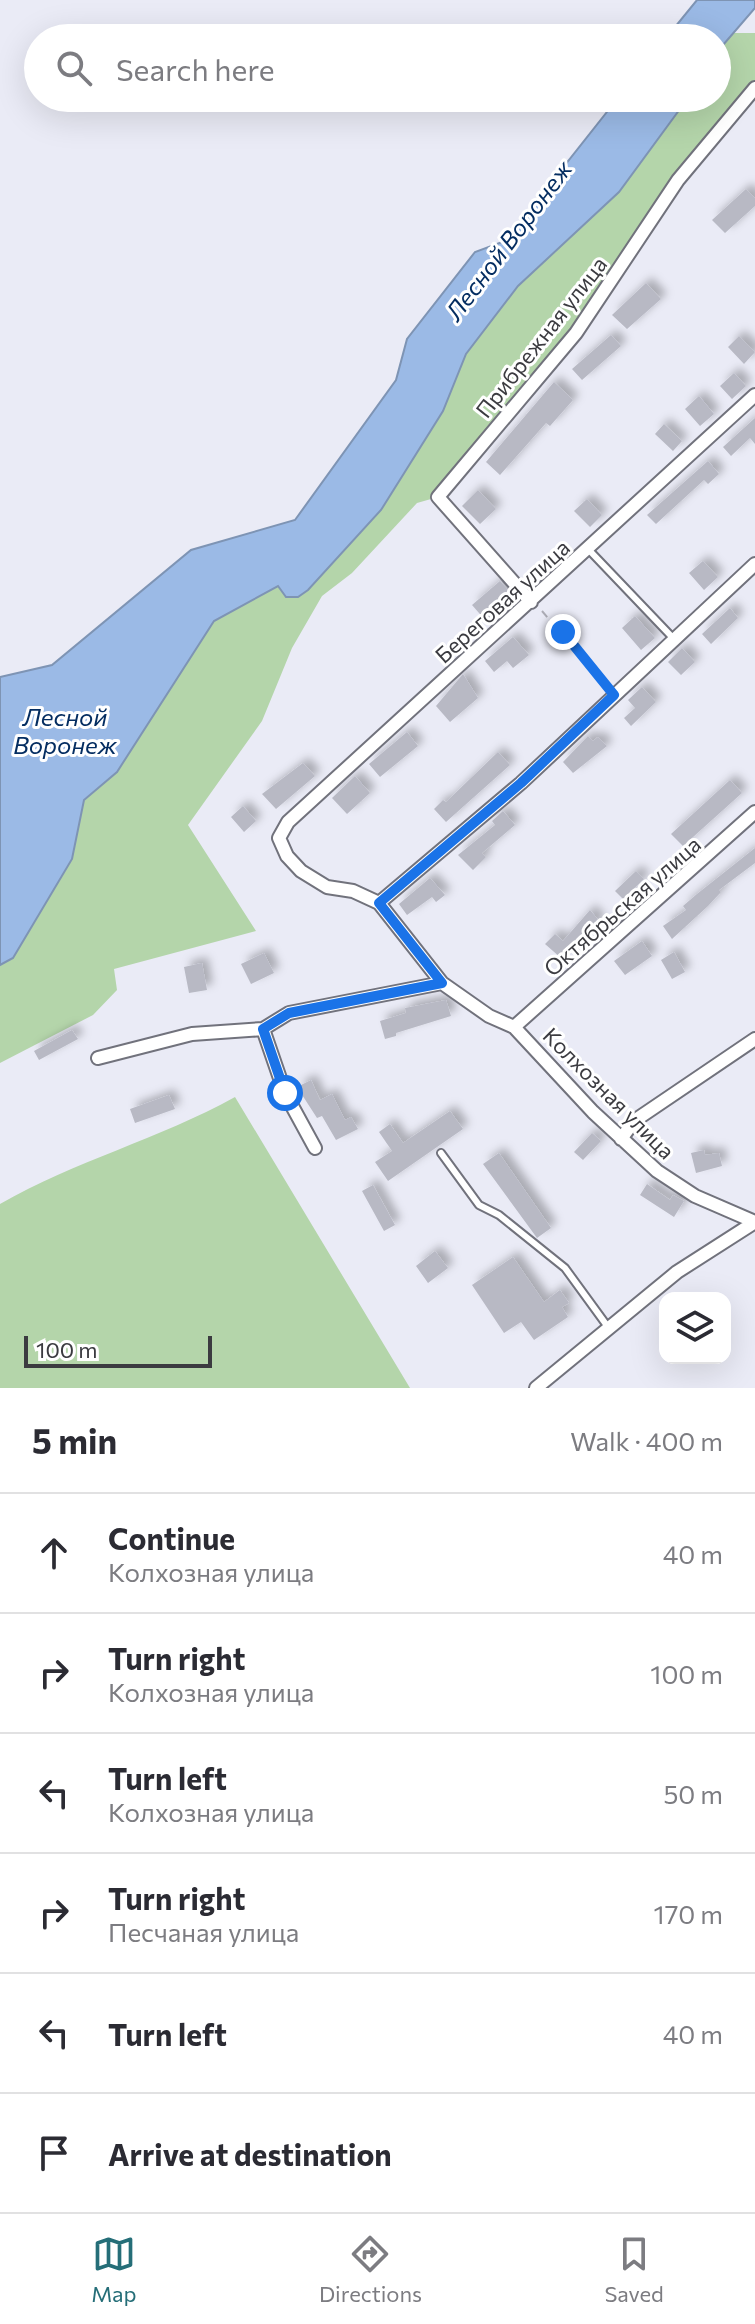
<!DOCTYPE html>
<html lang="en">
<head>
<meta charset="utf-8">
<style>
	:root { --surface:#fff; --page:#f7f7f7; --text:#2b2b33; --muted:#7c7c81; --line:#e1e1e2; --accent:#256e78 }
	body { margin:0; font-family:Commissioner,sans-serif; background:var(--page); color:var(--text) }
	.controls { position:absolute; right:24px; bottom:24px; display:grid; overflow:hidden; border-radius:16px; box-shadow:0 8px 32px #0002 }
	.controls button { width:72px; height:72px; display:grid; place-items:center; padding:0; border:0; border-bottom:2px solid var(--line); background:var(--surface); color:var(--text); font:40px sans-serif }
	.scale { position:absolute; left:24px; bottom:20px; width:188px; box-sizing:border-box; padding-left:8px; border:4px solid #3b3b40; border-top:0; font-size:22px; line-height:28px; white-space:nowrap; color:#3b3b40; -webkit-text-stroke:6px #fff; paint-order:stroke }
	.stop { position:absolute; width:24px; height:24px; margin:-18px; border:6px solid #1a73e8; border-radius:50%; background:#fff }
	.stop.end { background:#1a73e8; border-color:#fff; box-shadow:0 2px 8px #0008 }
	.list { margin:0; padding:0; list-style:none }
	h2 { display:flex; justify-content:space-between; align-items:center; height:104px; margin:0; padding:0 32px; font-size:34px }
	h2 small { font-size:26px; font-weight:400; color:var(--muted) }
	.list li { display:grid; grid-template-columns:52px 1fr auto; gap:24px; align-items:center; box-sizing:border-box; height:120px; padding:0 32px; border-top:2px solid var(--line) }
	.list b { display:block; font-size:30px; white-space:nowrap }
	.list p { margin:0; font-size:26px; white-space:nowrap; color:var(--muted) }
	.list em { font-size:26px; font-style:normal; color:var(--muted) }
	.icon { flex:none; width:44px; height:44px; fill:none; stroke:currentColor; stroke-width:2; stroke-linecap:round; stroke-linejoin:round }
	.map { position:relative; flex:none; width:755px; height:1388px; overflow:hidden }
	.search { position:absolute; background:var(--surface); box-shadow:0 8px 32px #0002; left:24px; right:24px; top:24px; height:88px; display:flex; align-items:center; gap:20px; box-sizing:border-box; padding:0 28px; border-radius:44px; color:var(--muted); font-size:30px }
	.sheet { height:824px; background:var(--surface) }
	nav { display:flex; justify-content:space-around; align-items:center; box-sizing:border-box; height:112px; border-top:2px solid var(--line); background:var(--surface); font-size:22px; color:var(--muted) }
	nav a { display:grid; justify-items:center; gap:4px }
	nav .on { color:var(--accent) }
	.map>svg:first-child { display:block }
	.green { fill:#b4d5aa }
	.water { fill:#9bbae6; stroke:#7e94b4; stroke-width:2 }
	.building { fill:#b8b9c4; filter:url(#shadow) }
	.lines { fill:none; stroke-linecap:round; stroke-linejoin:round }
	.service-casing { stroke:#71727c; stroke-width:10 }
	.minor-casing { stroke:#71727c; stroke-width:16 }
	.path { stroke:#acacb5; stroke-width:2; stroke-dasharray:8 4; stroke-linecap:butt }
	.service { stroke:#fff; stroke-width:6 }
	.minor { stroke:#fff; stroke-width:12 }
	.route { stroke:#1a73e8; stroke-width:10 }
	.labels { text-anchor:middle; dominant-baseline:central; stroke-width:6; stroke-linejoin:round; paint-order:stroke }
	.street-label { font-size:22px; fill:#3b3b40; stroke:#fff }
	.water-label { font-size:24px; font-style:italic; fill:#042d61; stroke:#fff }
</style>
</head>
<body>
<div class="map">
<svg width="755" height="1388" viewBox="0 0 755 1388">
	<defs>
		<filter id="shadow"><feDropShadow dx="6" dy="-6" stdDeviation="4" flood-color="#0004"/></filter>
	</defs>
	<rect width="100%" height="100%" fill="#eaebf6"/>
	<path class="green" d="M733,33H755V88L678,180L620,269L438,497L417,503L352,573L322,596L292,648L262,721L188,825L256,931L114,969L117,990L93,1015L0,1063V965L13,958L72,859L84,800L117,772L214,621L278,585L381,510L443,411L466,354L518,286L619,192L688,98H717V52Z
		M235,1097L410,1388H0V1204C75,1161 159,1139 235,1097Z"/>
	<path class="water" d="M697,0H755V8L717,52V38H666Z
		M618,98H688L619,192L518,286L466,354L443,411L381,510L308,590L298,597H286L278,586L214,621L117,772L84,800L72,859L13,958L0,965V677L52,665L191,550L295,520L396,380L407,339L475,252L505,241Z"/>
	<path class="building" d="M746,189L755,198V206L725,233L712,220Z
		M646,283L661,299L627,329L612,315Z
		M611,335L621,346L582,380L572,369Z
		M739,336L755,352L744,364L728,347Z
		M734,373L746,386L732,399L720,386Z
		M554,382L573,400L550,426L546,423L500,475L486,462Z
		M699,396L714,414L700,426L685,409Z
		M755,418V444L750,438L731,456L723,447Z
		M664,424L682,441L673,451L655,434Z
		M708,461L719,474L708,484L704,480L656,524L647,515Z
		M478,490L496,509L480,524L462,506Z
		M587,499L602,515L590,527L574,511Z
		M703,561L718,577L704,590L689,573Z
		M500,581L514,597L486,621L472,605Z
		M730,608L738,618L711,644L702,634Z
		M635,616L655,638L641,650L622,628Z
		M513,637L529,655L513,668L507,661L494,672L485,661Z
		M682,648L695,662L681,675L668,662Z
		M463,674L478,698L450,722L436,706Z
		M642,687L656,702L631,726L624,718L635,708L628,700Z
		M407,732L418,746L380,777L369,764Z
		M588,736L593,741L598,737L607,746L573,773L563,762Z
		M498,752L510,765L446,822L434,809L443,800L446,802Z
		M303,763L315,776L276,809L262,794Z
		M355,776L370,793L347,814L332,798Z
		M730,780L742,793L683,846L671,834Z
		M243,806L256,821L244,832L231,817Z
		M503,811L515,825L482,853L486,857L473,870L458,855L495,825L492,821Z
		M755,848V863L719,890L721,892L708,906L672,939L663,926L686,910L683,906L697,894Z
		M636,871L644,879L623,899L615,891Z
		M430,878L445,895L436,902L432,897L407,915L399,904Z
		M590,910L600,922L561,958L545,944L555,934L563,941Z
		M642,941L652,956L625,975L614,961Z
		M674,952L685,972L672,979L661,960Z
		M264,953L274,973L251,984L241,964Z
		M202,963L207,990L189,993L184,967Z
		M446,1000L451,1016L396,1033V1036L385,1039L380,1021L406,1013L405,1008Z
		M72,1030L78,1039L39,1060L34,1051Z
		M311,1080L320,1100L332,1094L345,1120L351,1117L358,1129L336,1140L322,1116L317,1118L297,1087Z
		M169,1095L175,1109L135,1123L130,1109Z
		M450,1111L463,1129L388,1181L375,1162L392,1151L379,1132L390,1124L403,1143Z
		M592,1133L601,1141L583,1160L574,1152Z
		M704,1150L705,1155L719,1153L722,1166L696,1173L691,1153Z
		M499,1153L551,1228L537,1238L483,1164Z
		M647,1184L670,1200L673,1195L684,1201L674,1217L640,1195Z
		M373,1185L395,1225L384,1231L362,1191Z
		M435,1251L448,1268L428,1283L416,1266Z
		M513,1257L544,1302L560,1290L569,1303L562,1307L568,1317L534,1340L521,1322L504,1333L472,1285Z"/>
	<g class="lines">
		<g class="service-casing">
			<path id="service" d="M588,549L673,638
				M441,1153L479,1205L499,1215L565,1268L608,1327"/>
		</g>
		<g class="minor-casing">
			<path id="minor" d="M755,395L288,822L279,838L287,856L301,871L327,887L353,891L379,903L442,983L489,1016L514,1027L593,1112L657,1171L695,1196L755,1222
				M531,602L438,497L576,333L678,180L755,88
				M379,903L521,783L755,564
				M514,1027L755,812
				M98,1058L192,1034L263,1029
				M621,1139L634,1121L755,1039
				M315,1148L285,1093L263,1029L289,1013L442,983
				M536,1388L677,1272L755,1222"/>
		</g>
		<path class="path" d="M542,611L605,685"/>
		<use href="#service" class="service"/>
		<use href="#minor" class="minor"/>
	</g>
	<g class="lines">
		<path class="route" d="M285,1093L263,1029L289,1013L442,983L379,903L521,783L614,695L563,632"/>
	</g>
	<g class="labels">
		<g class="street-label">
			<text transform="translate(541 337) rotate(-52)">Прибрежная улица</text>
			<text transform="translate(502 601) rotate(-42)">Береговая улица</text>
			<text transform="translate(622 906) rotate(-41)">Октябрьская улица</text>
			<text transform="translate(609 1093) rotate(45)">Колхозная улица</text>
		</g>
		<g class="water-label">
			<text transform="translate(508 240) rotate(-53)">Лесной Воронеж</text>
			<text x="65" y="716">Лесной<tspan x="65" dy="28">Воронеж</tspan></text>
		</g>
	</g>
</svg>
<div class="controls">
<button><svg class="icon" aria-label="layers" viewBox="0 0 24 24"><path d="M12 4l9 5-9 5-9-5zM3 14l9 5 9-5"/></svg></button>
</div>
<div class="scale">100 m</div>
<div class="stop" style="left:285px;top:1093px"></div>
<div class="stop end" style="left:563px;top:632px"></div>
<div class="search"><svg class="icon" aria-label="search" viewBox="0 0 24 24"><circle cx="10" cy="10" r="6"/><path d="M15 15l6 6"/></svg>Search here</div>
</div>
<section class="sheet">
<h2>5 min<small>Walk · 400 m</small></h2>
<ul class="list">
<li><svg class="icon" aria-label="ahead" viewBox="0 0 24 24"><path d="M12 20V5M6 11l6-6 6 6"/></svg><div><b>Continue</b><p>Колхозная улица</p></div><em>40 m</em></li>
<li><svg class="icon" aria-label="right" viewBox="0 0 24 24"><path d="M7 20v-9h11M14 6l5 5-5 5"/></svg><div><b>Turn right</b><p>Колхозная улица</p></div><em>100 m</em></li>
<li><svg class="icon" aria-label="left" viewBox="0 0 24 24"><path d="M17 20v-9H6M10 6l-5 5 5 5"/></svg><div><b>Turn left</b><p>Колхозная улица</p></div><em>50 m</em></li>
<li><svg class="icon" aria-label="right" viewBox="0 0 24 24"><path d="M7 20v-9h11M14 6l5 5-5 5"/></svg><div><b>Turn right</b><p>Песчаная улица</p></div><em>170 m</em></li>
<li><svg class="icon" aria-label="left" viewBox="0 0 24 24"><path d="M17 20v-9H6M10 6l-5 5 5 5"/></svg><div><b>Turn left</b></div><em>40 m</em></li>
<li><svg class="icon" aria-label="arrive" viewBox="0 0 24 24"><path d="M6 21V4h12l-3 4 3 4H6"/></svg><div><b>Arrive at destination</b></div></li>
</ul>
</section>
<nav>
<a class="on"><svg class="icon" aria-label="map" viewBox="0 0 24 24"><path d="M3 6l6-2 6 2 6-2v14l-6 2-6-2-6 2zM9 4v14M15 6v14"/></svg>Map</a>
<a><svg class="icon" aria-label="directions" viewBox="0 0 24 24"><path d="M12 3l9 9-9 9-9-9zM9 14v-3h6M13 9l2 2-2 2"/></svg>Directions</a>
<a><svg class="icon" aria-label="saved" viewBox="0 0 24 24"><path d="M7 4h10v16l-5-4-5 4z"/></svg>Saved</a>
</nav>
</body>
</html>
